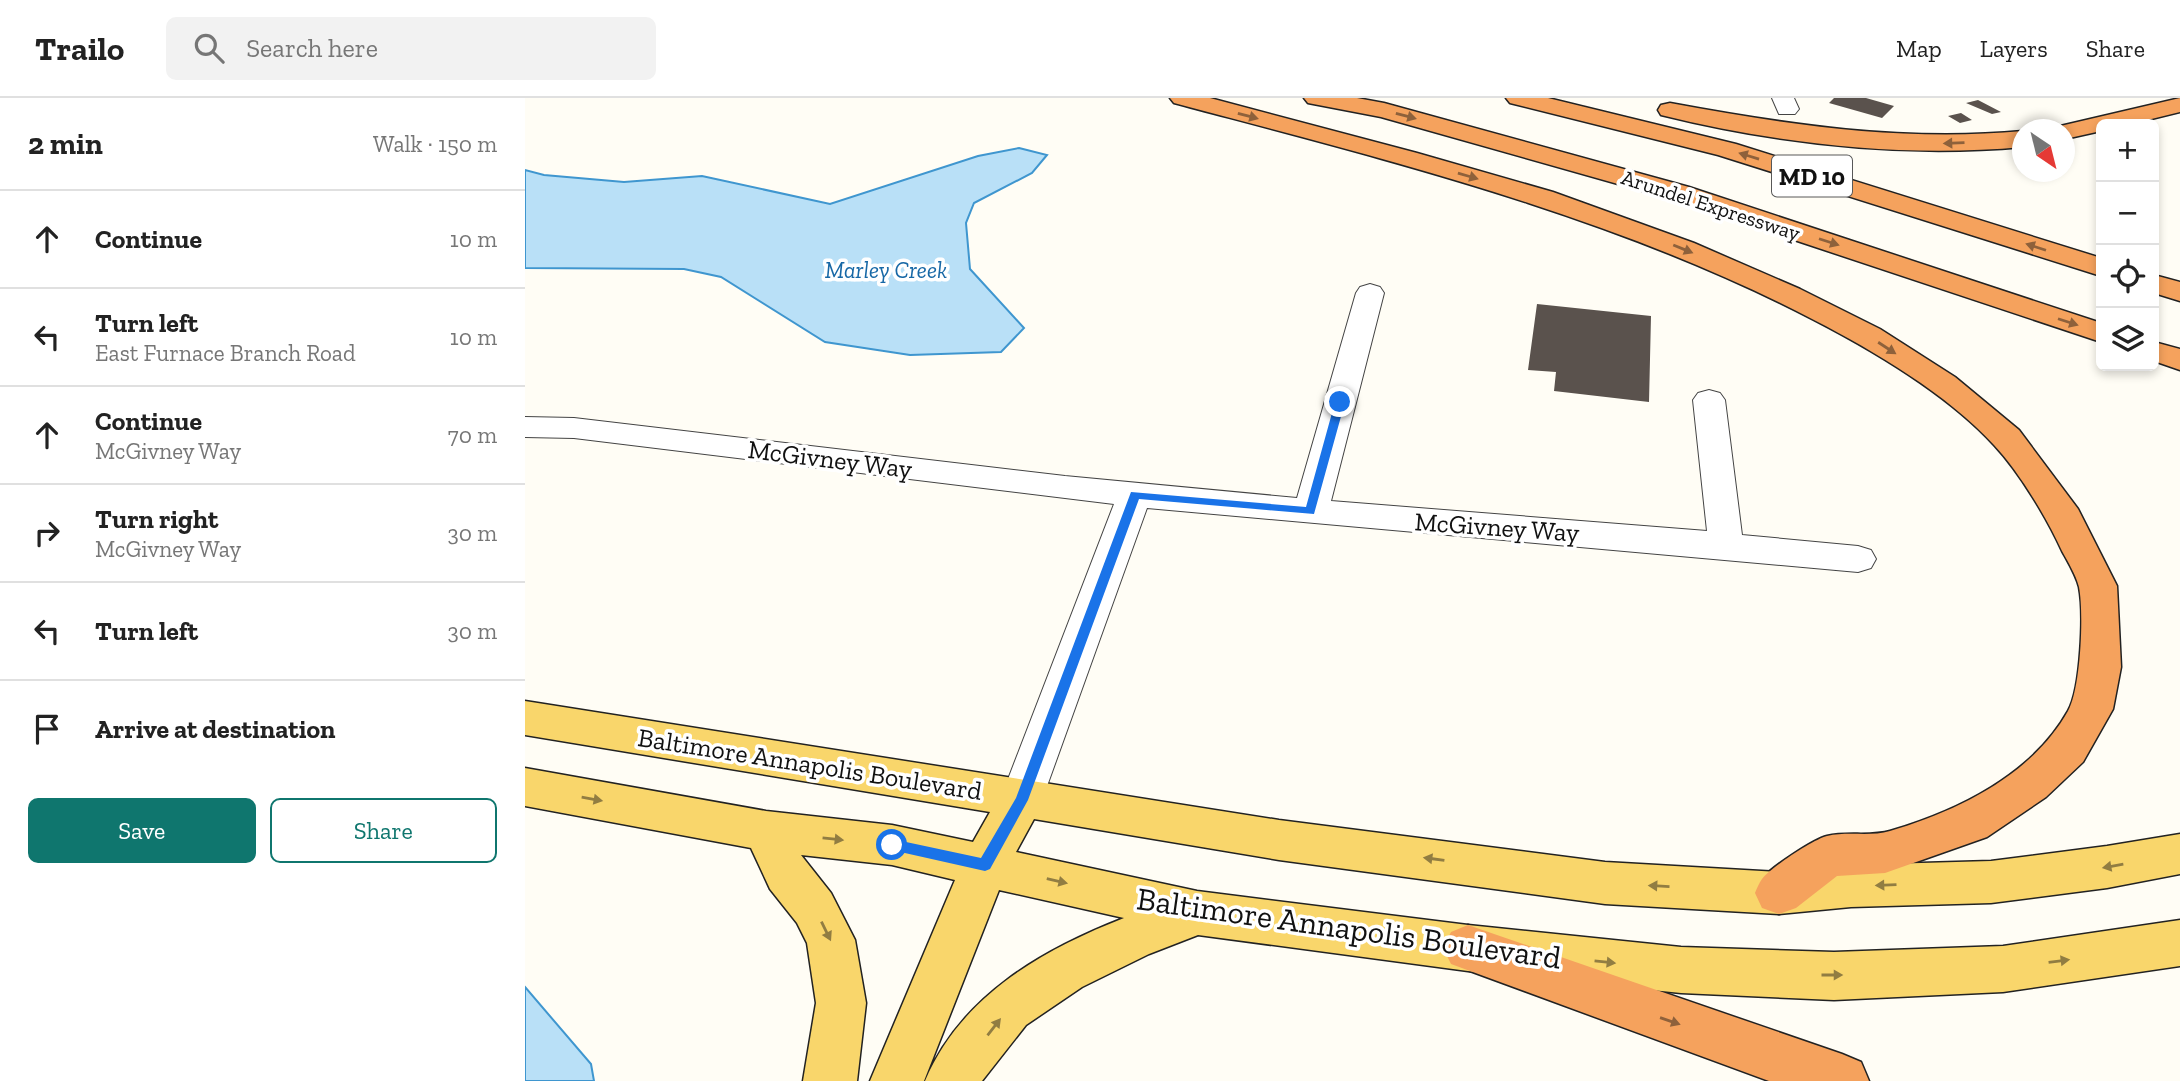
<!DOCTYPE html>
<html lang="en">
<head>
<meta charset="utf-8">
<style>
	:root { --surface:#fff; --page:#f2f2f2; --text:#222; --muted:#767676; --line:#e0e0e0; --accent:#0f766e }
	body { margin:0; font-family:"Zilla Slab",serif; background:var(--page); color:var(--text) }
	.controls { position:absolute; right:21px; top:21px; display:grid; overflow:hidden; border-radius:10px; box-shadow:0 4px 10px #0003 }
	.controls button { width:63px; height:63px; display:grid; place-items:center; padding:0; border:0; border-bottom:2px solid var(--line); background:var(--surface); color:var(--text); font:35px sans-serif }
	.compass { position:absolute; left:1487px; top:21px; width:63px; height:63px; border-radius:50%; background:var(--surface); box-shadow:0 4px 10px #0003; rotate:145deg }
	.stop { position:absolute; width:21px; height:21px; margin:-16px; border:5px solid #1a73e8; border-radius:50%; background:#fff }
	.stop.end { background:#1a73e8; border-color:#fff; box-shadow:0 2px 7px #0008 }
	.list { margin:0; padding:0; list-style:none }
	h2 { display:flex; justify-content:space-between; align-items:center; height:91px; margin:0; padding:0 28px; font-size:30px }
	h2 small { font-size:23px; font-weight:400; color:var(--muted) }
	.list li { display:grid; grid-template-columns:46px 1fr auto; gap:21px; align-items:center; box-sizing:border-box; height:98px; padding:0 28px; border-top:2px solid var(--line) }
	.list b { display:block; font-size:26px; white-space:nowrap }
	.list p { margin:0; font-size:23px; white-space:nowrap; color:var(--muted) }
	.list em { font-size:23px; font-style:normal; color:var(--muted) }
	.actions { display:flex; gap:14px; padding:21px 28px }
	.actions a { flex:1; padding:16px 0; border:2px solid var(--accent); border-radius:10px; text-align:center; font-size:24px; color:var(--accent) }
	.actions .main { background:var(--accent); color:#fff }
	.icon { flex:none; width:38px; height:38px; fill:none; stroke:currentColor; stroke-width:2; stroke-linecap:round; stroke-linejoin:round }
	.map { position:relative; flex:none; width:1655px; height:983px; overflow:hidden }
	header { display:flex; align-items:center; gap:42px; box-sizing:border-box; height:98px; padding:0 35px; background:var(--surface); border-bottom:2px solid var(--line) }
	header strong { font-size:33px }
	nav { display:flex; gap:38px; margin-inline-start:auto; font-size:24px }
	.search { width:490px; height:63px; background:var(--page); display:flex; align-items:center; gap:18px; box-sizing:border-box; padding:0 24px; border-radius:10px; color:var(--muted); font-size:26px }
	main { display:flex }
	aside { flex:1; background:var(--surface) }
	.map>svg:first-child { display:block }
	.water { fill:#b9e0f7; stroke:#3f96cf; stroke-width:2 }
	.building { fill:#5a524d }
	.lines { fill:none; stroke-linecap:round; stroke-linejoin:round }
	.minor-casing { stroke:#444; stroke-width:2 }
	.major-casing { stroke:#222; stroke-width:3 }
	.highway-casing { stroke:#222; stroke-width:3 }
	.minor { fill:#fff; fill-rule:evenodd }
	.major { fill:#f9d66b; fill-rule:evenodd }
	.highway { fill:#f5a25d; fill-rule:evenodd }
	.oneway { fill:#8e613b }
	.oneway2 { fill:#917d42 }
	.route { fill:#1a73e8 }
	.labels { text-anchor:middle; dominant-baseline:central; stroke-width:7; stroke-linejoin:round; paint-order:stroke }
	.far-street-label { font-size:21px; fill:#111; stroke:#fff }
	.far-water-label { font-size:23px; font-style:italic; fill:#1768a6; stroke:#fff }
	.shield { fill:#fff; stroke:#585858; stroke-width:2 }
	.shield-label { font-size:24px; font-weight:bold; fill:#111 }
	.street-label { font-size:26px; fill:#111; stroke:#fff }
	.near-street-label { font-size:32px; fill:#111; stroke:#fff }
</style>
</head>
<body>
<header>
<strong>Trailo</strong>
<div class="search"><svg class="icon" aria-label="search" viewBox="0 0 24 24"><circle cx="10" cy="10" r="6"/><path d="M15 15l6 6"/></svg>Search here</div>
<nav><a>Map</a><a>Layers</a><a>Share</a></nav>
</header>
<main>
<aside>
<h2>2 min<small>Walk · 150 m</small></h2>
<ul class="list">
<li><svg class="icon" aria-label="ahead" viewBox="0 0 24 24"><path d="M12 20V5M6 11l6-6 6 6"/></svg><div><b>Continue</b></div><em>10 m</em></li>
<li><svg class="icon" aria-label="left" viewBox="0 0 24 24"><path d="M17 20v-9H6M10 6l-5 5 5 5"/></svg><div><b>Turn left</b><p>East Furnace Branch Road</p></div><em>10 m</em></li>
<li><svg class="icon" aria-label="ahead" viewBox="0 0 24 24"><path d="M12 20V5M6 11l6-6 6 6"/></svg><div><b>Continue</b><p>McGivney Way</p></div><em>70 m</em></li>
<li><svg class="icon" aria-label="right" viewBox="0 0 24 24"><path d="M7 20v-9h11M14 6l5 5-5 5"/></svg><div><b>Turn right</b><p>McGivney Way</p></div><em>30 m</em></li>
<li><svg class="icon" aria-label="left" viewBox="0 0 24 24"><path d="M17 20v-9H6M10 6l-5 5 5 5"/></svg><div><b>Turn left</b></div><em>30 m</em></li>
<li><svg class="icon" aria-label="arrive" viewBox="0 0 24 24"><path d="M6 21V4h12l-3 4 3 4H6"/></svg><div><b>Arrive at destination</b></div></li>
</ul>
<div class="actions"><a class="main">Save</a><a>Share</a></div>
</aside>
<div class="map">
<svg width="1655" height="983" viewBox="0 0 1655 983">
	<rect width="100%" height="100%" fill="#fffdf5"/>
	<path class="water" d="M494,50L522,57L507,75L449,105L441,125L445,171L499,230L476,254L385,257L300,244L196,179L159,171L0,170V72L19,77L99,84L177,78L305,106L453,58Z
		M0,889L66,966L69,983H0Z"/>
	<path class="building" d="M1309,0H1341L1369,8L1357,20L1304,5Z
		M1453,2L1476,14L1467,16L1441,5Z
		M1436,15L1447,22L1435,25L1423,18Z
		M1012,206L1126,218L1124,304L1029,293L1031,274L1003,272Z"/>
	<g class="lines">
		<g class="minor-casing">
			<path id="minor" d="M1247,0H1269L1274,11L1270,16H1254Z
				M845,186L855,189L859,195L806,403L1182,433L1168,302L1173,295L1184,292L1195,295L1200,302L1217,437L1333,448L1346,452L1351,461L1346,470L1333,474L622,410L517,702L511,715L496,720L481,715L475,702L589,406L49,340L0,339V319L49,320L540,378L772,400L831,195L835,189Z"/>
		</g>
		<g class="major-casing">
			<path id="major" d="M0,603L754,722L1080,764L1254,774L1326,767L1466,763L1582,748L1655,736V776L1582,790L1466,805L1326,809L1254,816L1080,806L754,762L509,721L491,754L672,793L943,827L1156,849L1309,854L1478,848L1655,822V868L1478,894L1309,902L1156,895L943,873L673,837L624,856L557,889L501,927L457,983H400C436,898 517,852 599,820L474,792L399,983H345L430,782L367,767L276,757L306,795L330,842L341,905L332,983H278L291,905L282,845L272,825L245,791L226,750L0,708V670L241,713L367,727L448,744L465,714L0,637Z"/>
		</g>
		<g class="highway-casing">
			<path id="highway" d="M645,0H685L892,55L1028,94L1169,145L1275,191L1355,231L1430,279L1494,332L1553,411L1592,488L1596,569L1588,611L1558,664L1521,699L1462,739L1360,775L1312,778L1271,810L1254,816L1237,810L1230,795C1232,790 1234,785 1237,781C1245,770 1289,741 1302,738C1323,733 1345,739 1365,733C1433,713 1507,677 1543,613C1556,590 1559,515 1554,489C1551,477 1543,464 1537,453C1522,420 1495,375 1469,347C1422,296 1351,254 1289,222C1088,117 866,63 649,5Z
				M779,0H832L859,5L1164,89L1576,225V244L1146,101L856,19L783,5Z
				M981,0H1023L1211,46L1576,160V178L1193,57L985,5Z
				M1655,0V14L1606,26H1576V33L1540,41V32H1529L1531,29Z
				M1145,5C1263,27 1378,44 1498,33V49C1377,60 1254,46 1136,17L1133,12L1136,7Z
				M1629,177L1655,184V203L1629,195Z
				M1629,244L1655,251V272L1629,263Z
				M943,827L1317,956L1336,964L1344,983H1244L926,866L918,850L926,834Z"/>
		</g>
		<use href="#minor" class="minor"/>
		<use href="#major" class="major"/>
		<use href="#highway" class="highway"/>
	</g>
	<defs><path id="oneway-solid" d="M-6-.8H1V-3.2L6.5 0L1 3.2V.8H-6Z" transform="scale(1.75)"/></defs>
	<g class="oneway">
		<use href="#oneway-solid" transform="translate(723 18) rotate(15)"/>
		<use href="#oneway-solid" transform="translate(881 18) rotate(15)"/>
		<use href="#oneway-solid" transform="translate(1429 45) rotate(178)"/>
		<use href="#oneway-solid" transform="translate(1224 58) rotate(-163)"/>
		<use href="#oneway-solid" transform="translate(943 78) rotate(16)"/>
		<use href="#oneway-solid" transform="translate(1304 144) rotate(18)"/>
		<use href="#oneway-solid" transform="translate(1511 149) rotate(-162)"/>
		<use href="#oneway-solid" transform="translate(1158 151) rotate(22)"/>
		<use href="#oneway-solid" transform="translate(1543 224) rotate(18)"/>
		<use href="#oneway-solid" transform="translate(1362 250) rotate(33)"/>
		<use href="#oneway-solid" transform="translate(1145 923) rotate(19)"/>
	</g>
	<g class="oneway2">
		<use href="#oneway-solid" transform="translate(67 701) rotate(10)"/>
		<use href="#oneway-solid" transform="translate(308 741) rotate(6)"/>
		<use href="#oneway-solid" transform="translate(909 761) rotate(-172)"/>
		<use href="#oneway-solid" transform="translate(1588 768) rotate(170)"/>
		<use href="#oneway-solid" transform="translate(532 783) rotate(13)"/>
		<use href="#oneway-solid" transform="translate(1361 787) rotate(178)"/>
		<use href="#oneway-solid" transform="translate(1134 788) rotate(-177)"/>
		<use href="#oneway-solid" transform="translate(301 833) rotate(64)"/>
		<use href="#oneway-solid" transform="translate(1534 863) rotate(-7)"/>
		<use href="#oneway-solid" transform="translate(1080 864) rotate(6)"/>
		<use href="#oneway-solid" transform="translate(1307 877)"/>
		<use href="#oneway-solid" transform="translate(469 929) rotate(-52)"/>
	</g>
	<path class="route" d="M815,301L820,304L789,416L614,401L503,702L465,771L460,773L362,751V743L367,741L456,760L491,700L606,394L781,409L810,304Z"/>
	<g class="labels">
		<g class="far-street-label">
			<text transform="translate(1186 107) rotate(18)">Arundel Expressway</text>
		</g>
		<g class="far-water-label">
			<text x="361" y="172">Marley Creek</text>
		</g>
		<rect class="shield" x="1247" y="57.5" width="80" height="41" rx="5"/>
		<g class="shield-label">
			<text x="1287" y="78">MD 10</text>
		</g>
		<g class="street-label">
			<text transform="translate(305 361) rotate(7)">McGivney Way</text>
			<text transform="translate(972 429) rotate(4)">McGivney Way</text>
			<text transform="translate(285 666) rotate(9)">Baltimore Annapolis Boulevard</text>
		</g>
		<g class="near-street-label">
			<text transform="translate(824 830) rotate(8)">Baltimore Annapolis Boulevard</text>
		</g>
	</g>
</svg>
<div class="controls">
<button>+</button>
<button>−</button>
<button><svg class="icon" aria-label="locate" viewBox="0 0 24 24"><circle cx="12" cy="12" r="6"/><path d="M12 2v4M12 18v4M2 12h4M18 12h4"/></svg></button>
<button><svg class="icon" aria-label="layers" viewBox="0 0 24 24"><path d="M12 4l9 5-9 5-9-5zM3 14l9 5 9-5"/></svg></button>
</div>
<svg class="compass" viewBox="-18 -18 36 36"><path d="M0-13l5 13h-10z" fill="#e53935"/><path d="M0 13l5-13h-10z" fill="#767676"/></svg>
<div class="stop" style="left:367px;top:747px"></div>
<div class="stop end" style="left:815px;top:304px"></div>
</div>
</main>
</body>
</html>
